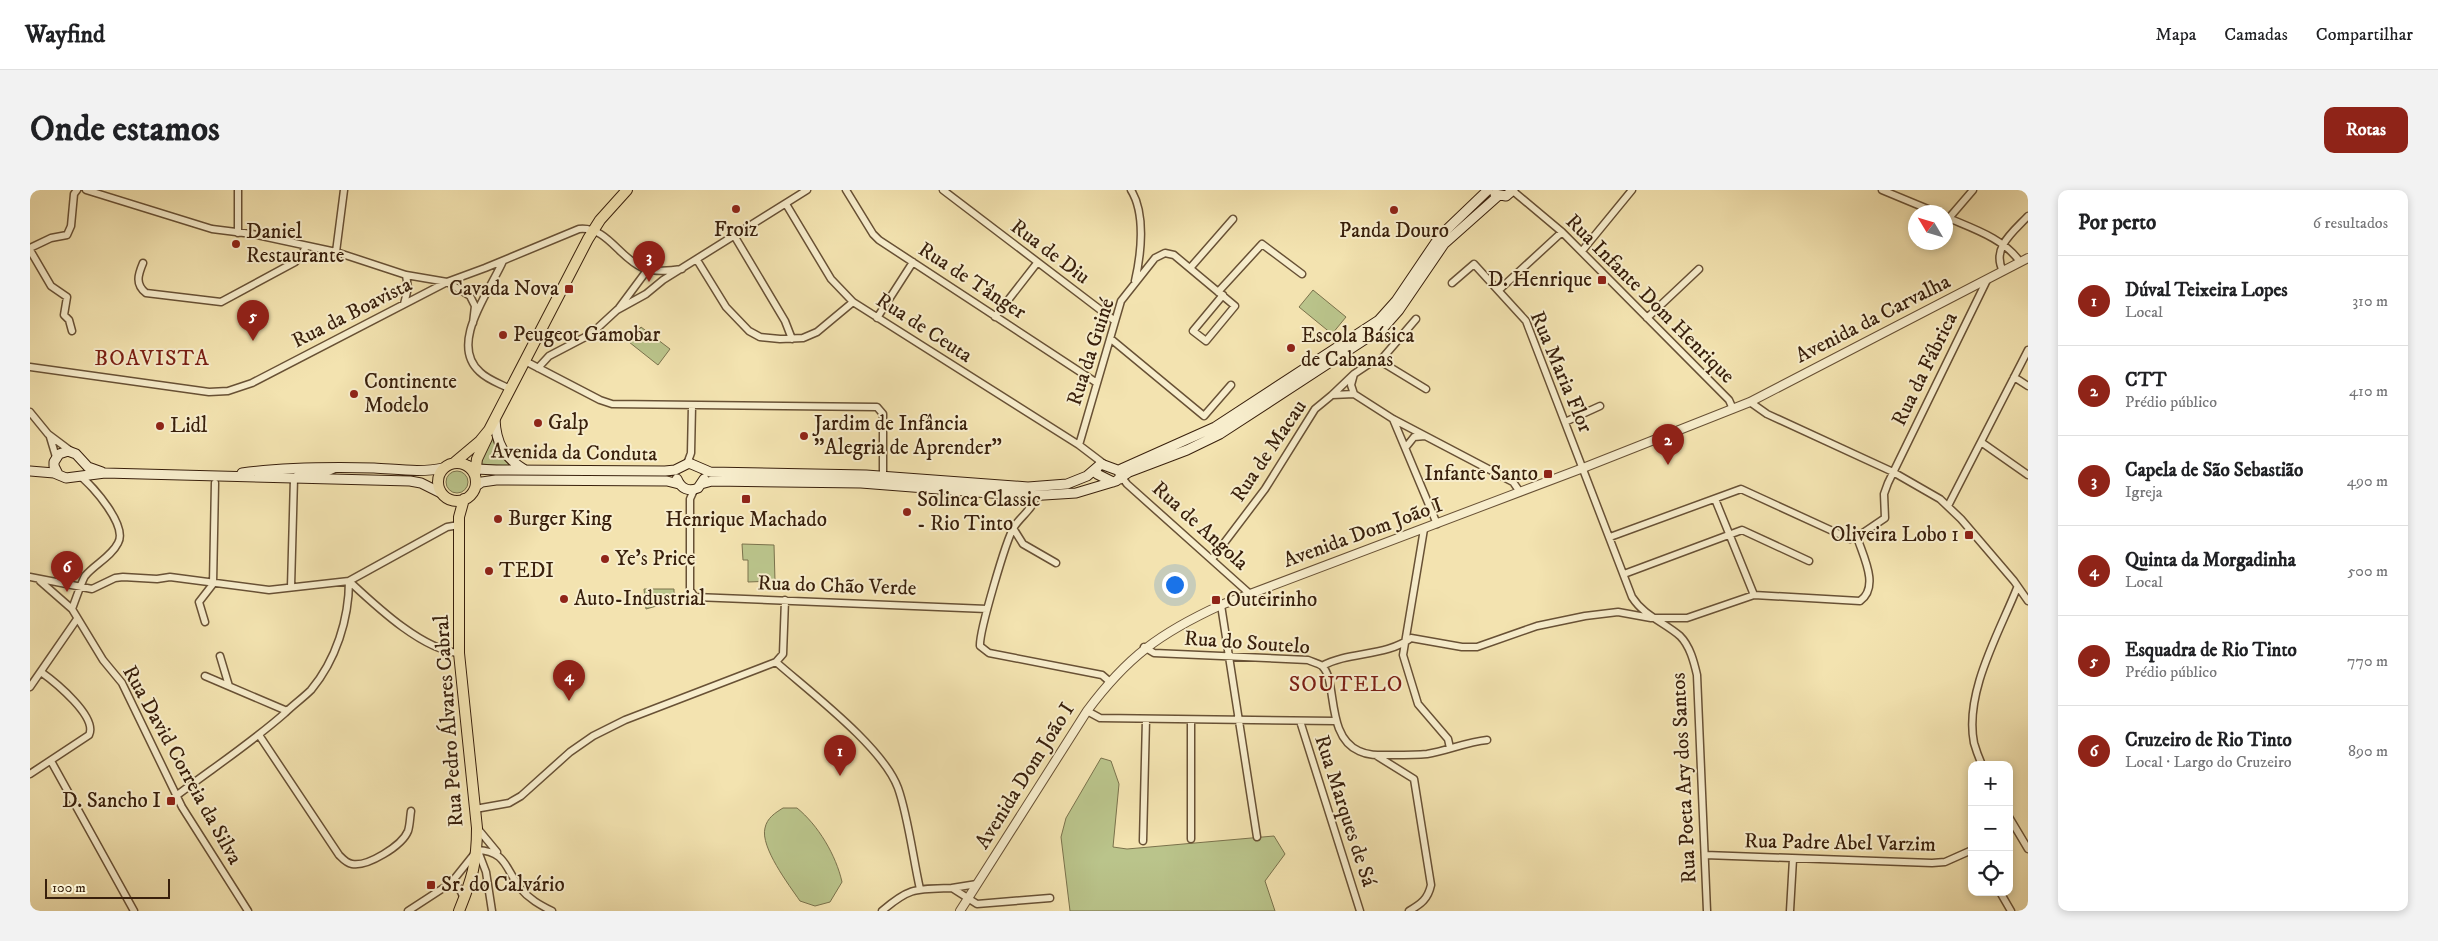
<!DOCTYPE html>
<html lang="pt">
<head>
<meta charset="utf-8">
<style>
	:root { --surface:#fff; --page:#f2f2f2; --text:#202124; --muted:#757577; --line:#e0e0e0; --accent:#8f2418 }
	body { margin:0; font-family:"IM FELL DW Pica",serif; background:var(--page); color:var(--text) }
	.controls { position:absolute; right:15px; bottom:15px; display:grid; overflow:hidden; border-radius:10px; box-shadow:0 2px 8px #0003 }
	.controls button { width:45px; height:45px; display:grid; place-items:center; padding:0; border:0; border-bottom:1px solid var(--line); background:var(--surface); color:var(--text); font:25px sans-serif }
	.compass { position:absolute; left:1878px; top:15px; width:45px; height:45px; border-radius:50%; background:var(--surface); box-shadow:0 2px 8px #0003; rotate:308deg }
	.scale { position:absolute; left:15px; bottom:12px; width:125px; box-sizing:border-box; padding-left:5px; border:2px solid #39200c; border-top:0; font-size:14px; line-height:18px; white-space:nowrap; color:#39200c; -webkit-text-stroke:4px #f7edcc; paint-order:stroke }
	.you { position:absolute; left:1144px; top:394px; width:18px; height:18px; margin:-12px; border:4px solid #fff; border-radius:50%; background:#1a73e8; box-shadow:0 0 0 8px #1a73e833 }
	.badge { display:grid; place-items:center; width:32px; height:32px; border-radius:50%; background:var(--accent); color:#fff; font-size:16px; font-weight:700 }
	.pin { position:absolute; translate:-50% -41px; filter:drop-shadow(0 1px 2px #0008) }
	.pin::after { content:''; position:absolute; top:26px; width:18px; height:15px; background:inherit; clip-path:polygon(0 0,100% 0,50% 100%) }
	.list { margin:0; padding:0; list-style:none }
	h2 { display:flex; justify-content:space-between; align-items:center; height:65px; margin:0; padding:0 20px; font-size:21px }
	h2 small { font-size:16px; font-weight:400; color:var(--muted) }
	.list li { display:grid; grid-template-columns:32px 1fr auto; gap:15px; align-items:center; box-sizing:border-box; height:90px; padding:0 20px; border-top:1px solid var(--line) }
	.list b { display:block; font-size:19px; white-space:nowrap }
	.list p { margin:0; font-size:16px; white-space:nowrap; color:var(--muted) }
	.list em { font-size:16px; font-style:normal; color:var(--muted) }
	.icon { flex:none; width:28px; height:28px; fill:none; stroke:currentColor; stroke-width:2; stroke-linecap:round; stroke-linejoin:round }
	.map { position:relative; flex:none; width:1998px; height:721px; overflow:hidden; border-radius:10px }
	header { display:flex; align-items:center; gap:30px; box-sizing:border-box; height:70px; padding:0 25px; background:var(--surface); border-bottom:1px solid var(--line) }
	header strong { font-size:24px }
	nav { display:flex; gap:28px; margin-inline-start:auto; font-size:18px }
	.intro { display:flex; align-items:center; justify-content:space-between; box-sizing:border-box; height:120px; padding:0 30px }
	h1 { margin:0; font-size:35px }
	.button { padding:12px 22px; border-radius:10px; background:var(--accent); color:#fff; font-size:18px; font-weight:700 }
	main { display:flex; gap:30px; padding:0 30px }
	aside { flex:1; background:var(--surface); border-radius:10px; box-shadow:0 2px 8px #0003 }
	.map>svg:first-child { display:block }
	.green { fill:#bac48b; stroke:#7a724c }
	.lines { fill:none; stroke-linecap:round; stroke-linejoin:round }
	.minor-casing { stroke:#685135; stroke-width:9 }
	.tertiary-casing { stroke:#685135; stroke-width:10 }
	.secondary-casing { stroke:#39200c; stroke-width:11 }
	.primary-casing { stroke:#39200c; stroke-width:12 }
	.minor { stroke:#f7edcc; stroke-width:6 }
	.tertiary { stroke:#f7edcc; stroke-width:8 }
	.secondary { stroke:#f7edcc; stroke-width:9 }
	.primary { stroke:#f3e3b0; stroke-width:10 }
	.poi-dot { fill:#8f2418; stroke:#f7edcc; stroke-width:2 }
	.labels { text-anchor:middle; dominant-baseline:central; stroke-width:4; stroke-linejoin:round; paint-order:stroke }
	.poi-label { font-size:21px; fill:#39200c; stroke:#f7edcc; text-anchor:start }
	.street-label { font-size:21px; fill:#39200c; stroke:#f7edcc }
	.neighbourhood-label { font-size:22px; letter-spacing:1px; fill:#7a1f14; stroke:#f7edcc }
</style>
</head>
<body>
<header>
<strong>Wayfind</strong>
<nav><a>Mapa</a><a>Camadas</a><a>Compartilhar</a></nav>
</header>
<div class="intro"><h1>Onde estamos</h1><a class="button">Rotas</a></div>
<main>
<div class="map">
<svg width="1998" height="721" viewBox="0 0 1998 721">
	<rect width="100%" height="100%" fill="#f3e3b0"/>
	<filter id="stains"><feTurbulence type="fractalNoise" baseFrequency=".004" numOctaves="4"/><feColorMatrix values="0 0 0 0 .2 0 0 0 0 .09 0 0 0 0 .02 0 0 0 .5 -.17"/></filter>
	<radialGradient id="worn" r=".72"><stop offset=".6" stop-color="#630" stop-opacity="0"/><stop offset="1" stop-color="#630" stop-opacity=".3"/></radialGradient>
	<path class="green" d="M1283,100L1316,127L1302,144L1269,117Z
		M611,137L640,159L628,175L599,152Z
		M462,247L467,262L480,276L450,274Z
		M416 292a11 11 0 1 1 22 0a11 11 0 1 1-22 0Z
		M712,354L744,355L745,391L718,392V370H713Z
		M614,399H644V411L616,419Z
		M1071,568L1081,571L1089,594L1083,657L1097,659L1244,646L1255,664L1235,691L1245,721H1040L1031,647L1036,628Z
		M753,618H767C788,635 806,665 812,692L800,712L785,716L770,711C759,695 730,657 735,638C737,628 745,623 753,618Z"/>
	<g class="lines">
		<g class="minor-casing">
			<path id="minor" d="M56,0L182,39L222,44L306,62L376,85L417,92L440,106L445,116L443,133
				M816,0L843,44L849,50L1067,193
				M913,0L1085,131
				M1101,0C1116,24 1111,65 1105,91
				M1852,0L1905,22
				M1483,1L1532,42L1699,210L1703,219
				M756,14L801,89L823,112L1049,255L1074,274
				M1916,27C1941,38 1974,48 1990,72
				M1919,28L1943,0
				M208,43V0
				M705,47L755,131L762,149
				M0,58L21,48L37,45L41,36L44,4L47,0
				M0,60L21,96L37,107L34,125L39,130L42,141
				M1552,61L1602,0
				M306,62L314,0
				M667,70L696,117L719,141L730,147L750,149L773,148L787,142L823,112
				M473,71C460,101 418,154 450,182C458,190 471,194 480,199
				M113,73C108,85 105,94 116,103L191,112L265,72L272,65L276,56
				M1161,77L1203,29
				M1973,81C1961,58 1983,42 1998,26
				M1422,93L1444,74L1496,131L1602,407C1614,426 1634,432 1650,446C1660,456 1664,472 1667,485L1677,721
				M1469,100L1532,42
				M1188,102L1232,54L1272,84
				M374,114L378,98L376,85
				M589,118L618,79
				M965,127L1007,73
				M847,128L883,72
				M1617,128L1669,79
				M1081,149L1174,226L1201,195
				M495,171L570,210L582,214L847,217L853,224V285
				M1350,171L1396,199
				M0,177L179,202L198,201L222,193L417,92L455,78L549,39C577,36 589,68 613,78C624,82 640,81 652,79
				M508,178L519,166L561,144L587,120L616,104L633,90L777,0
				M1324,184L1321,195L1324,204
				M1984,187L1998,196
				M1302,205L1324,184L1339,174L1350,171L1386,129
				M1720,212L1737,224L1863,282L1910,309L1931,329L1984,391L1998,411
				M0,222L18,244L42,262
				M1363,229L1407,334
				M1535,232L1570,216
				M20,247L26,267
				M1951,252L1998,285
				M1049,255L1091,111L1125,68L1135,63L1144,65L1205,116L1176,151L1163,141L1193,105
				M1376,257L1384,247L1395,246
				M657,274L661,263L662,216
				M1091,286L1097,294L1220,404
				M664,300L660,309V400L665,407L957,419
				M1006,306C1003,319 991,326 984,337C976,350 949,442 950,456L959,463L1072,485L1079,491
				M1685,309L1724,405L1830,411C1850,397 1833,366 1827,347
				M1918,316L1998,160
				M983,338L993,354L1026,373
				M1394,339L1373,465L1388,514L1418,549L1420,558
				M1580,347L1711,299L1820,349L1827,347L1855,328L1854,304L1858,293L1957,90
				M1182,369L1235,299L1285,219L1302,205L1324,204L1363,229L1483,292L1490,302
				M1594,384L1712,340L1779,371
				M0,387L62,399L85,388L93,387L127,389L140,387L239,400L319,391L417,337L429,335
				M10,391L42,419L73,470L92,493L152,617L218,721
				M319,391C346,416 392,460 429,463
				M261,397L264,288L270,282L296,283L305,279
				M1191,415L1227,647
				M42,419C45,411 52,391 55,386C65,374 81,367 88,353C98,336 63,296 50,286
				M175,432L169,412L183,394L185,293
				M1114,457L1124,463L1278,470C1282,472 1288,473 1292,476C1308,490 1295,546 1329,561C1339,566 1351,565 1363,565C1374,565 1386,565 1397,564C1417,561 1436,552 1457,550
				M190,466L199,496
				M746,472C780,502 853,557 868,598C878,626 883,668 890,699
				M1292,476C1320,461 1355,467 1381,448L1432,457H1447L1507,436L1555,426L1588,422L1621,428H1657L1724,405
				M175,486L257,521
				M0,497L47,429
				M1057,521L1070,528L1305,531
				M1270,531L1330,721
				M229,545L309,665C313,669 316,673 322,674C337,677 372,656 378,641C380,635 380,627 381,621
				M1347,566L1384,589L1401,695C1398,709 1391,714 1379,721
				M21,571L104,721
				M1952,575C1949,568 1946,560 1944,553C1934,503 1969,443 1987,398
				M0,584L59,545C68,527 25,492 11,482
				M146,606C183,578 221,553 255,523C263,515 273,508 281,500C306,470 319,429 319,391
				M445,619L479,613L491,606L540,562L563,546L595,530L746,472L753,464L755,410
				M1979,627L1998,659
				M448,639L467,662
				M1161,649V530
				M1113,651L1116,529
				M447,660C476,661 475,678 490,698C499,709 510,715 522,721
				M448,661L456,682L462,721
				M1675,665L1902,673L1915,672L1942,660
				M421,693L429,698L434,708
				M947,694L922,698L947,714L1020,708
				M1970,702L1981,721
				M378,721L421,693L445,663
				M852,721C880,697 886,699 922,698
				M1760,721L1763,669"/>
		</g>
		<g class="tertiary-casing">
			<path id="tertiary" d="M930,721L1057,521C1097,467 1130,443 1191,415L1553,278L1720,212L1998,68"/>
		</g>
		<g class="secondary-casing">
			<path id="secondary" d="M1465,4L1476,6L1483,0
				M465,229C466,254 474,267 495,280
				M437,275L446,279L466,280L635,281L645,280L659,273L680,282L836,285L998,297L1037,294L1057,286L1071,274L1090,281V289
				M1066,279L1067,284L1083,292
				M1091,279L1185,237L1349,130L1366,111L1410,46L1458,0
				M0,281L24,283L36,288L75,283L380,291L391,293L411,303
				M212,283C255,277 300,277 344,278C366,279 391,283 413,278
				M28,284L24,276V272L29,264L38,261L46,264L58,277L72,282
				M647,289C651,299 659,302 668,298L674,289
				M671,294L682,291L831,293L998,306L1046,303L1086,291L1099,282L1157,260L1190,244L1354,137L1369,120L1414,54L1468,6
				M446,296L452,292L466,290L637,291L649,294"/>
		</g>
		<g class="primary-casing">
			<path id="primary" d="M425,272L450,251L459,240L558,49L570,30L597,0
				M408 292a19 19 0 1 1 38 0a19 19 0 1 1-38 0Z
				M445,284L447,269L457,248
				M429,721C442,689 447,673 447,638L429,463V327L434,309"/>
		</g>
		<use href="#minor" class="minor"/>
		<use href="#tertiary" class="tertiary"/>
		<use href="#secondary" class="secondary"/>
		<use href="#primary" class="primary"/>
	</g>
	<g class="poi-dot">
		<circle cx="706" cy="19" r="5"/>
		<circle cx="1364" cy="20" r="5"/>
		<circle cx="206" cy="54" r="5"/>
		<rect x="1567" y="85" width="10" height="10" rx="2.5"/>
		<rect x="534" y="94" width="10" height="10" rx="2.5"/>
		<circle cx="473" cy="145" r="5"/>
		<circle cx="1261" cy="158" r="5"/>
		<circle cx="324" cy="204" r="5"/>
		<circle cx="508" cy="233" r="5"/>
		<circle cx="130" cy="236" r="5"/>
		<circle cx="774" cy="246" r="5"/>
		<rect x="1513" y="279" width="10" height="10" rx="2.5"/>
		<rect x="711" y="304" width="10" height="10" rx="2.5"/>
		<circle cx="877" cy="322" r="5"/>
		<circle cx="468" cy="329" r="5"/>
		<rect x="1934" y="340" width="10" height="10" rx="2.5"/>
		<circle cx="575" cy="369" r="5"/>
		<circle cx="459" cy="381" r="5"/>
		<circle cx="534" cy="409" r="5"/>
		<rect x="1181" y="405" width="10" height="10" rx="2.5"/>
		<rect x="136" y="606" width="10" height="10" rx="2.5"/>
		<rect x="396" y="690" width="10" height="10" rx="2.5"/>
	</g>
	<g class="labels">
		<g class="poi-label">
			<text x="706" y="40" text-anchor="middle">Froiz</text>
			<text x="1364" y="41" text-anchor="middle">Panda Douro</text>
			<text x="216" y="42">Daniel<tspan x="216" dy="24">Restaurante</tspan></text>
			<text x="1562" y="90" text-anchor="end">D. Henrique</text>
			<text x="529" y="99" text-anchor="end">Cavada Nova</text>
			<text x="483" y="145">Peugeot Gamobar</text>
			<text x="1271" y="146">Escola Básica<tspan x="1271" dy="24">de Cabanas</tspan></text>
			<text x="334" y="192">Continente<tspan x="334" dy="24">Modelo</tspan></text>
			<text x="518" y="233">Galp</text>
			<text x="784" y="234">Jardim de Infância<tspan x="784" dy="24">"Alegria de Aprender"</tspan></text>
			<text x="140" y="236">Lidl</text>
			<text x="1508" y="284" text-anchor="end">Infante Santo</text>
			<text x="887" y="310">Solinca Classic<tspan x="887" dy="24">- Rio Tinto</tspan></text>
			<text x="478" y="329">Burger King</text>
			<text x="716" y="330" text-anchor="middle">Henrique Machado</text>
			<text x="1929" y="345" text-anchor="end">Oliveira Lobo 1</text>
			<text x="585" y="369">Ye's Price</text>
			<text x="469" y="381">TEDI</text>
			<text x="544" y="409">Auto-Industrial</text>
			<text x="1196" y="410">Outeirinho</text>
			<text x="131" y="611" text-anchor="end">D. Sancho I</text>
			<text x="411" y="695">Sr. do Calvário</text>
		</g>
		<g class="street-label">
			<text transform="translate(1020 62) rotate(37)">Rua de Diu</text>
			<text transform="translate(942 91) rotate(33)">Rua de Tânger</text>
			<text transform="translate(1620 109) rotate(45)">Rua Infante Dom Henrique</text>
			<text transform="translate(322 123) rotate(-27)">Rua da Boavista</text>
			<text transform="translate(1843 129) rotate(-27)">Avenida da Carvalha</text>
			<text transform="translate(894 138) rotate(33)">Rua de Ceuta</text>
			<text transform="translate(1061 162) rotate(-72)">Rua da Guiné</text>
			<text transform="translate(1895 179) rotate(-64)">Rua da Fábrica</text>
			<text transform="translate(1531 182) rotate(67)">Rua Maria Flor</text>
			<text transform="translate(1239 261) rotate(-56)">Rua de Macau</text>
			<text transform="translate(544 263) rotate(1)">Avenida da Conduta</text>
			<text transform="translate(1170 336) rotate(42)">Rua de Angola</text>
			<text transform="translate(1333 343) rotate(-20)">Avenida Dom João I</text>
			<text transform="translate(807 396) rotate(2)">Rua do Chão Verde</text>
			<text transform="translate(1217 453) rotate(4)">Rua do Soutelo</text>
			<text transform="translate(419 531) rotate(-94)">Rua Pedro Álvares Cabral</text>
			<text transform="translate(152 575) rotate(61)">Rua David Correia da Silva</text>
			<text transform="translate(995 586) rotate(-58)">Avenida Dom João I</text>
			<text transform="translate(1654 588) rotate(-93)">Rua Poeta Ary dos Santos</text>
			<text transform="translate(1315 621) rotate(72)">Rua Marques de Sá</text>
			<text transform="translate(1810 653) rotate(1)">Rua Padre Abel Varzim</text>
		</g>
		<g class="neighbourhood-label">
			<text x="122" y="168">BOAVISTA</text>
			<text x="1316" y="494">SOUTELO</text>
		</g>
	</g>
	<rect width="100%" height="100%" filter="url(#stains)"/>
	<rect width="100%" height="100%" fill="url(#worn)"/>
</svg>
<div class="controls">
<button>+</button>
<button>−</button>
<button><svg class="icon" aria-label="locate" viewBox="0 0 24 24"><circle cx="12" cy="12" r="6"/><path d="M12 2v4M12 18v4M2 12h4M18 12h4"/></svg></button>
</div>
<svg class="compass" viewBox="-18 -18 36 36"><path d="M0-13l5 13h-10z" fill="#e53935"/><path d="M0 13l5-13h-10z" fill="#757577"/></svg>
<div class="scale">100 m</div>
<div class="you"></div>
<div class="pin badge" style="left:810px;top:586px">1</div>
<div class="pin badge" style="left:1638px;top:275px">2</div>
<div class="pin badge" style="left:619px;top:92px">3</div>
<div class="pin badge" style="left:539px;top:511px">4</div>
<div class="pin badge" style="left:223px;top:151px">5</div>
<div class="pin badge" style="left:37px;top:402px">6</div>
</div>
<aside>
<h2>Por perto<small>6 resultados</small></h2>
<ul class="list">
<li><span class="badge">1</span><div><b>Dúval Teixeira Lopes</b><p>Local</p></div><em>310 m</em></li>
<li><span class="badge">2</span><div><b>CTT</b><p>Prédio público</p></div><em>410 m</em></li>
<li><span class="badge">3</span><div><b>Capela de São Sebastião</b><p>Igreja</p></div><em>490 m</em></li>
<li><span class="badge">4</span><div><b>Quinta da Morgadinha</b><p>Local</p></div><em>500 m</em></li>
<li><span class="badge">5</span><div><b>Esquadra de Rio Tinto</b><p>Prédio público</p></div><em>770 m</em></li>
<li><span class="badge">6</span><div><b>Cruzeiro de Rio Tinto</b><p>Local · Largo do Cruzeiro</p></div><em>890 m</em></li>
</ul>
</aside>
</main>
</body>
</html>
